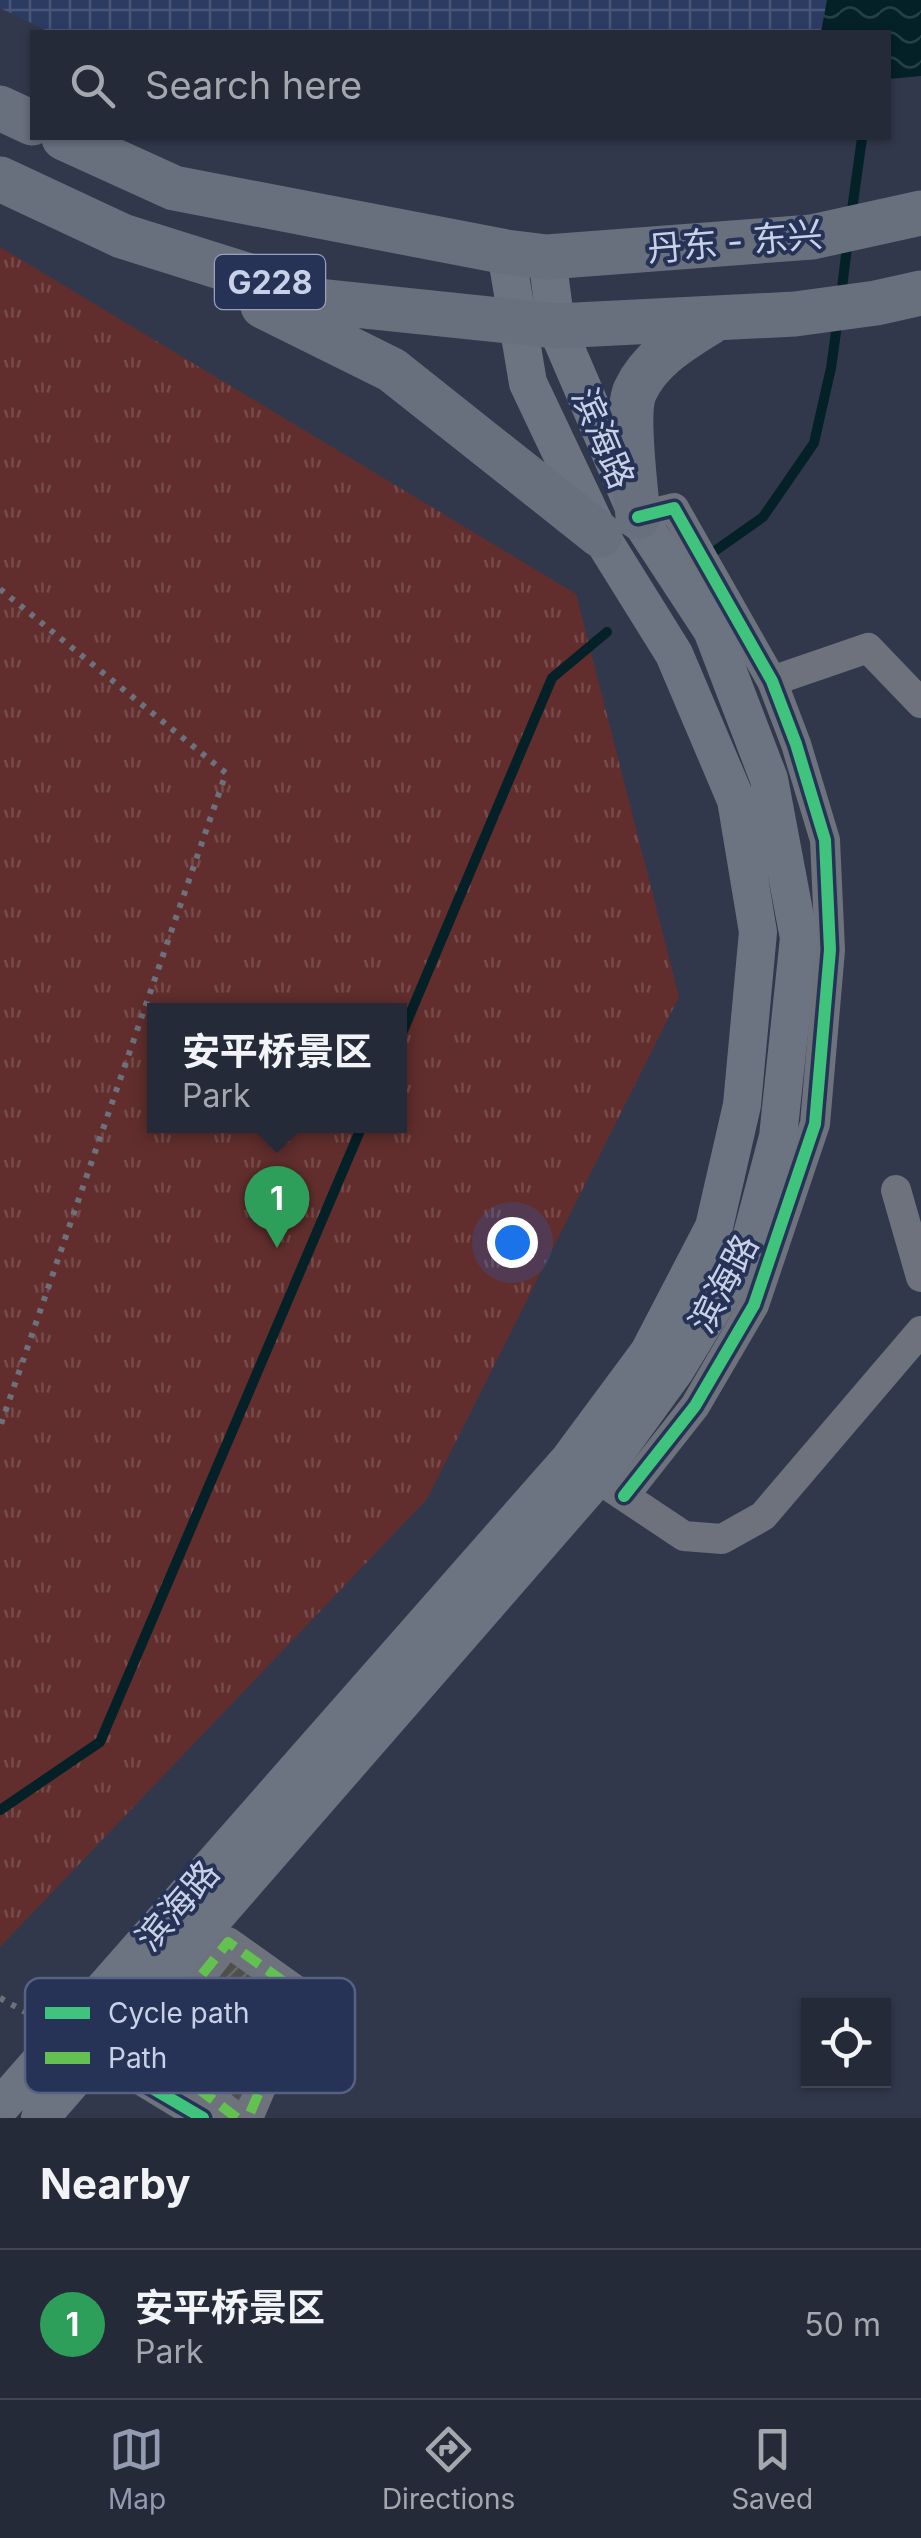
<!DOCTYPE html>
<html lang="en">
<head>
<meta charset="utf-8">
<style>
	:root { --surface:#252a38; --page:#313643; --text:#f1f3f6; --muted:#a3a7ae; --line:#424653; --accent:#939bb0 }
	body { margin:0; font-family:Inter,"Noto Sans SC",sans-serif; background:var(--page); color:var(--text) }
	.controls { position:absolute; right:30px; bottom:30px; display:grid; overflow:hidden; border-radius:0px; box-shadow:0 2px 8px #0004 }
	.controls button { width:90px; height:90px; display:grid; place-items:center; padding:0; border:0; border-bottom:2px solid var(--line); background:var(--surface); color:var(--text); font:50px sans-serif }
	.you { position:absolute; left:512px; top:1242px; width:35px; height:35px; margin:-25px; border:8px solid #fff; border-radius:50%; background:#1a73e8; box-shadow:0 0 0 15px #1a73e833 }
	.badge { display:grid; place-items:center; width:65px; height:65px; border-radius:50%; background:var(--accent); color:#fff; font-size:32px; font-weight:700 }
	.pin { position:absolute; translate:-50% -82px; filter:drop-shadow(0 2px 5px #0008) }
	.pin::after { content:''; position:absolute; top:52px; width:35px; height:30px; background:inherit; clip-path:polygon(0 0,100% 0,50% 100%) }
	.popup { position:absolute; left:147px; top:1003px; width:260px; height:130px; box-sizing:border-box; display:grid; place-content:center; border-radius:0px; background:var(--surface); filter:drop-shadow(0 2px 8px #0005); font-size:32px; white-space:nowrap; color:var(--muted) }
	.popup b { font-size:38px; color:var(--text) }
	.popup::after { content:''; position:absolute; left:50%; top:100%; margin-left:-20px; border:20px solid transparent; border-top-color:var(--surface) }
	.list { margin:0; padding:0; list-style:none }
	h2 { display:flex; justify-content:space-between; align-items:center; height:130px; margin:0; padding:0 40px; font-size:42px }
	h2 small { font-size:32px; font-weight:400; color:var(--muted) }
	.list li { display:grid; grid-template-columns:65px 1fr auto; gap:30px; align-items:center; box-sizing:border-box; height:150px; padding:0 40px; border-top:2px solid var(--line) }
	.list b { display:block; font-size:38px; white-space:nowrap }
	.list p { margin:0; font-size:32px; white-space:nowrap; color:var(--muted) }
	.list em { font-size:32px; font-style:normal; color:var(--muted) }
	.icon { flex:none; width:55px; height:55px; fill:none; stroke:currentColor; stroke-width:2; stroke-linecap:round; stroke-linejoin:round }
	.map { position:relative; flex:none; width:921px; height:2118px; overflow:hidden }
	.search { position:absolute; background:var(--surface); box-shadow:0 2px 8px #0004; left:30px; right:30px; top:30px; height:110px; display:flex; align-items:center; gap:25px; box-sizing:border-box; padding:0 35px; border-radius:0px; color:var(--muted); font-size:38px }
	.sheet { height:280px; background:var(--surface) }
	nav { display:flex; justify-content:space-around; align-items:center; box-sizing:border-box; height:140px; border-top:2px solid var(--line); background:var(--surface); font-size:28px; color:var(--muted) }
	nav a { display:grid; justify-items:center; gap:5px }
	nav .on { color:var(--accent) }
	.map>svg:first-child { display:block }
	.industrial { fill:url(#industrial-grid) }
	.park { fill:url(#park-tufts); fill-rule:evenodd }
	.water { fill:url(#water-waves) }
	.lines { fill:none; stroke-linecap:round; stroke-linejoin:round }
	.stream { stroke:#042127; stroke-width:10 }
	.building { fill:url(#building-hatch); stroke:#666; stroke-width:2.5; filter:url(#shadow) }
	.path { stroke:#6c717b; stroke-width:6; stroke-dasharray:5 8; stroke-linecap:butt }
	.minor { stroke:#6d727c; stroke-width:30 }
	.major { stroke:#6c7482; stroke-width:38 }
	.highway { stroke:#686f7d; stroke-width:45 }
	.quiet { stroke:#63c152; stroke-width:10; stroke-dasharray:20 10; stroke-linecap:butt }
	.cycleway-casing { stroke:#263356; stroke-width:19 }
	.cycleway { stroke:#40c37c; stroke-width:12 }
	.labels { text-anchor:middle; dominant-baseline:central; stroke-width:8; stroke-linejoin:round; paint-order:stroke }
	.shield { fill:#263356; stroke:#97a2bc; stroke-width:2.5 }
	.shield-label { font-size:32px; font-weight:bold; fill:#c8d1e7 }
	.street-label { font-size:35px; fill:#c8d1e7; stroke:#263356 }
	.key { fill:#263356; stroke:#576282; stroke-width:2.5 }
	.key-label { font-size:28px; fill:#c8d1e7 }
</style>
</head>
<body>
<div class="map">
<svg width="921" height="2118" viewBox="0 0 921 2118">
	<defs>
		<pattern id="industrial-grid" width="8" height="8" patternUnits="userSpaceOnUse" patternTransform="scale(2.5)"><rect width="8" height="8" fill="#2c3b61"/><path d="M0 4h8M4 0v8" fill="none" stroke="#495678"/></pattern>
		<pattern id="park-tufts" width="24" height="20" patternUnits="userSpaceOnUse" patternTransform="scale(2.5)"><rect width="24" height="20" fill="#612e2d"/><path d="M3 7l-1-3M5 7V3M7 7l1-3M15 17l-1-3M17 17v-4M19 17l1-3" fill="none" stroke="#764b4b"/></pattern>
		<pattern id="water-waves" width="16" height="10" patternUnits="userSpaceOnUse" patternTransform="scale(2.5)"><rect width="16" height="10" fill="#042127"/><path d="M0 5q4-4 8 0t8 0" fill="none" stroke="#274046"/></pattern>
		<pattern id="building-hatch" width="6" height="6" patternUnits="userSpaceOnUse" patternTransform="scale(2.5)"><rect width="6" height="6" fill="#504f4b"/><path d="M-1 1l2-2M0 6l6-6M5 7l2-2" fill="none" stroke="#686765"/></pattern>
		<filter id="shadow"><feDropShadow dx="-9" dy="9" stdDeviation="2.5" flood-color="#0009"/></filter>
	</defs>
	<rect width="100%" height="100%" fill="#31384b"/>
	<path class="industrial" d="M0,0H827L821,32H50L0,8Z"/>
	<path class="park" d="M0,247L576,594L679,997L427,1499L0,1947ZM154,1010H400V1126H154Z"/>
	<path class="water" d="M827,0H921V76L889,79L888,32H821Z"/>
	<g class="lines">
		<path class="stream" d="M851,217L862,138
			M841,296L848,239
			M712,553L763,517L814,443L831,368L838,318
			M400,1038L552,678L607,632
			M0,1810L100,1742L362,1126"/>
	</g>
	<path class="building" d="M228,1942L301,1994L248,2118L144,2047Z"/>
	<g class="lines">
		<path class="path" d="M0,589L226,773L0,1427
			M0,1998L38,2019"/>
		<path class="minor" d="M772,681L868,648L921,703
			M896,1190L921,1277
			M609,1486L684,1536L722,1539L763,1516L921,1331
			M624,1496L695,1406L754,1305L815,1124L830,950L825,840L796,744L772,681L674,508L638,517
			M80,2043L203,2118
			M237,2118L144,2047L228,1942L301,1994L248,2118"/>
		<path class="major" d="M0,2107L569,1460L649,1352L714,1227L742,1105L758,932L736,800L674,654L600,535L528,383L506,252
			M40,2118L597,1478L676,1369L748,1250L778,1137L799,938L769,779L712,630L638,517L556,326L547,257"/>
		<path class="highway" d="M0,108L32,123
			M64,138L174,188L506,252L547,257L812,237L921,213
			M0,179L122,236L281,286L317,301L556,326L795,314L876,303L921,293
			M263,306L392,370L600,535
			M638,517C636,489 625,413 635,391C651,356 687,337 717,318"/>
		<path class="quiet" d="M237,2118L144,2047L228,1942L301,1994L248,2118"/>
		<g class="cycleway-casing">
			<path id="cycleway" d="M624,1496L695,1406L754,1305L815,1124L830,950L825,840L796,744L772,681L674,508L638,517
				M65,2032L96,2055L203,2118"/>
		</g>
		<use href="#cycleway" class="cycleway"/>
	</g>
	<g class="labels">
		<rect class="shield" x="215" y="255" width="110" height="54" rx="8"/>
		<g class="shield-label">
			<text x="270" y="282">G228</text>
		</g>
		<g class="street-label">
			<text transform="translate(735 241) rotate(-5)">丹东 - 东兴</text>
			<text transform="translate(604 438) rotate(67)">滨海路</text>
			<text transform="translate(723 1283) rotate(-62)">滨海路</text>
			<text transform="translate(177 1905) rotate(-49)">滨海路</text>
		</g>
	</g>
	<rect x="25" y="1978" width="330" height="115" rx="15" class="key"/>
	<rect x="45" y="2007" width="45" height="12" fill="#40c37c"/>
	<rect x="45" y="2052" width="45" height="12" fill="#63c152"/>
	<g class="key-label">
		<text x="108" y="2023">Cycle path</text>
		<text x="108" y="2068">Path</text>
	</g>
</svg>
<div class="controls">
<button><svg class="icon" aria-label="locate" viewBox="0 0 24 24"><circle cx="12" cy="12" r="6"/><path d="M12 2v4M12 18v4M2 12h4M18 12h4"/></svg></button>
</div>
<div class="you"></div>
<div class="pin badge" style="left:277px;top:1248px;background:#2e9e5b">1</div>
<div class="popup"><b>安平桥景区</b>Park</div>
<div class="search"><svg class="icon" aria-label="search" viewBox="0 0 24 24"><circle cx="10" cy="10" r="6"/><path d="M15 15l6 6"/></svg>Search here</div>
</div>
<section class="sheet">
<h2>Nearby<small></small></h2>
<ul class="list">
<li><span class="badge" style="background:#2e9e5b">1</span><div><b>安平桥景区</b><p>Park</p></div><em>50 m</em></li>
</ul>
</section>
<nav>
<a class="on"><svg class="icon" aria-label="map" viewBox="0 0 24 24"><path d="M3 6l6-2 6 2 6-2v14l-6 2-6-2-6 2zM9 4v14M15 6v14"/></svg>Map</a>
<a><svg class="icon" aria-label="directions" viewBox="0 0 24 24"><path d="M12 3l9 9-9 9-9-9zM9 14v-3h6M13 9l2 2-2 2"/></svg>Directions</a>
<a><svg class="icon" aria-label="saved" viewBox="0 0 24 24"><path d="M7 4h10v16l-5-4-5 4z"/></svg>Saved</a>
</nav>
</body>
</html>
